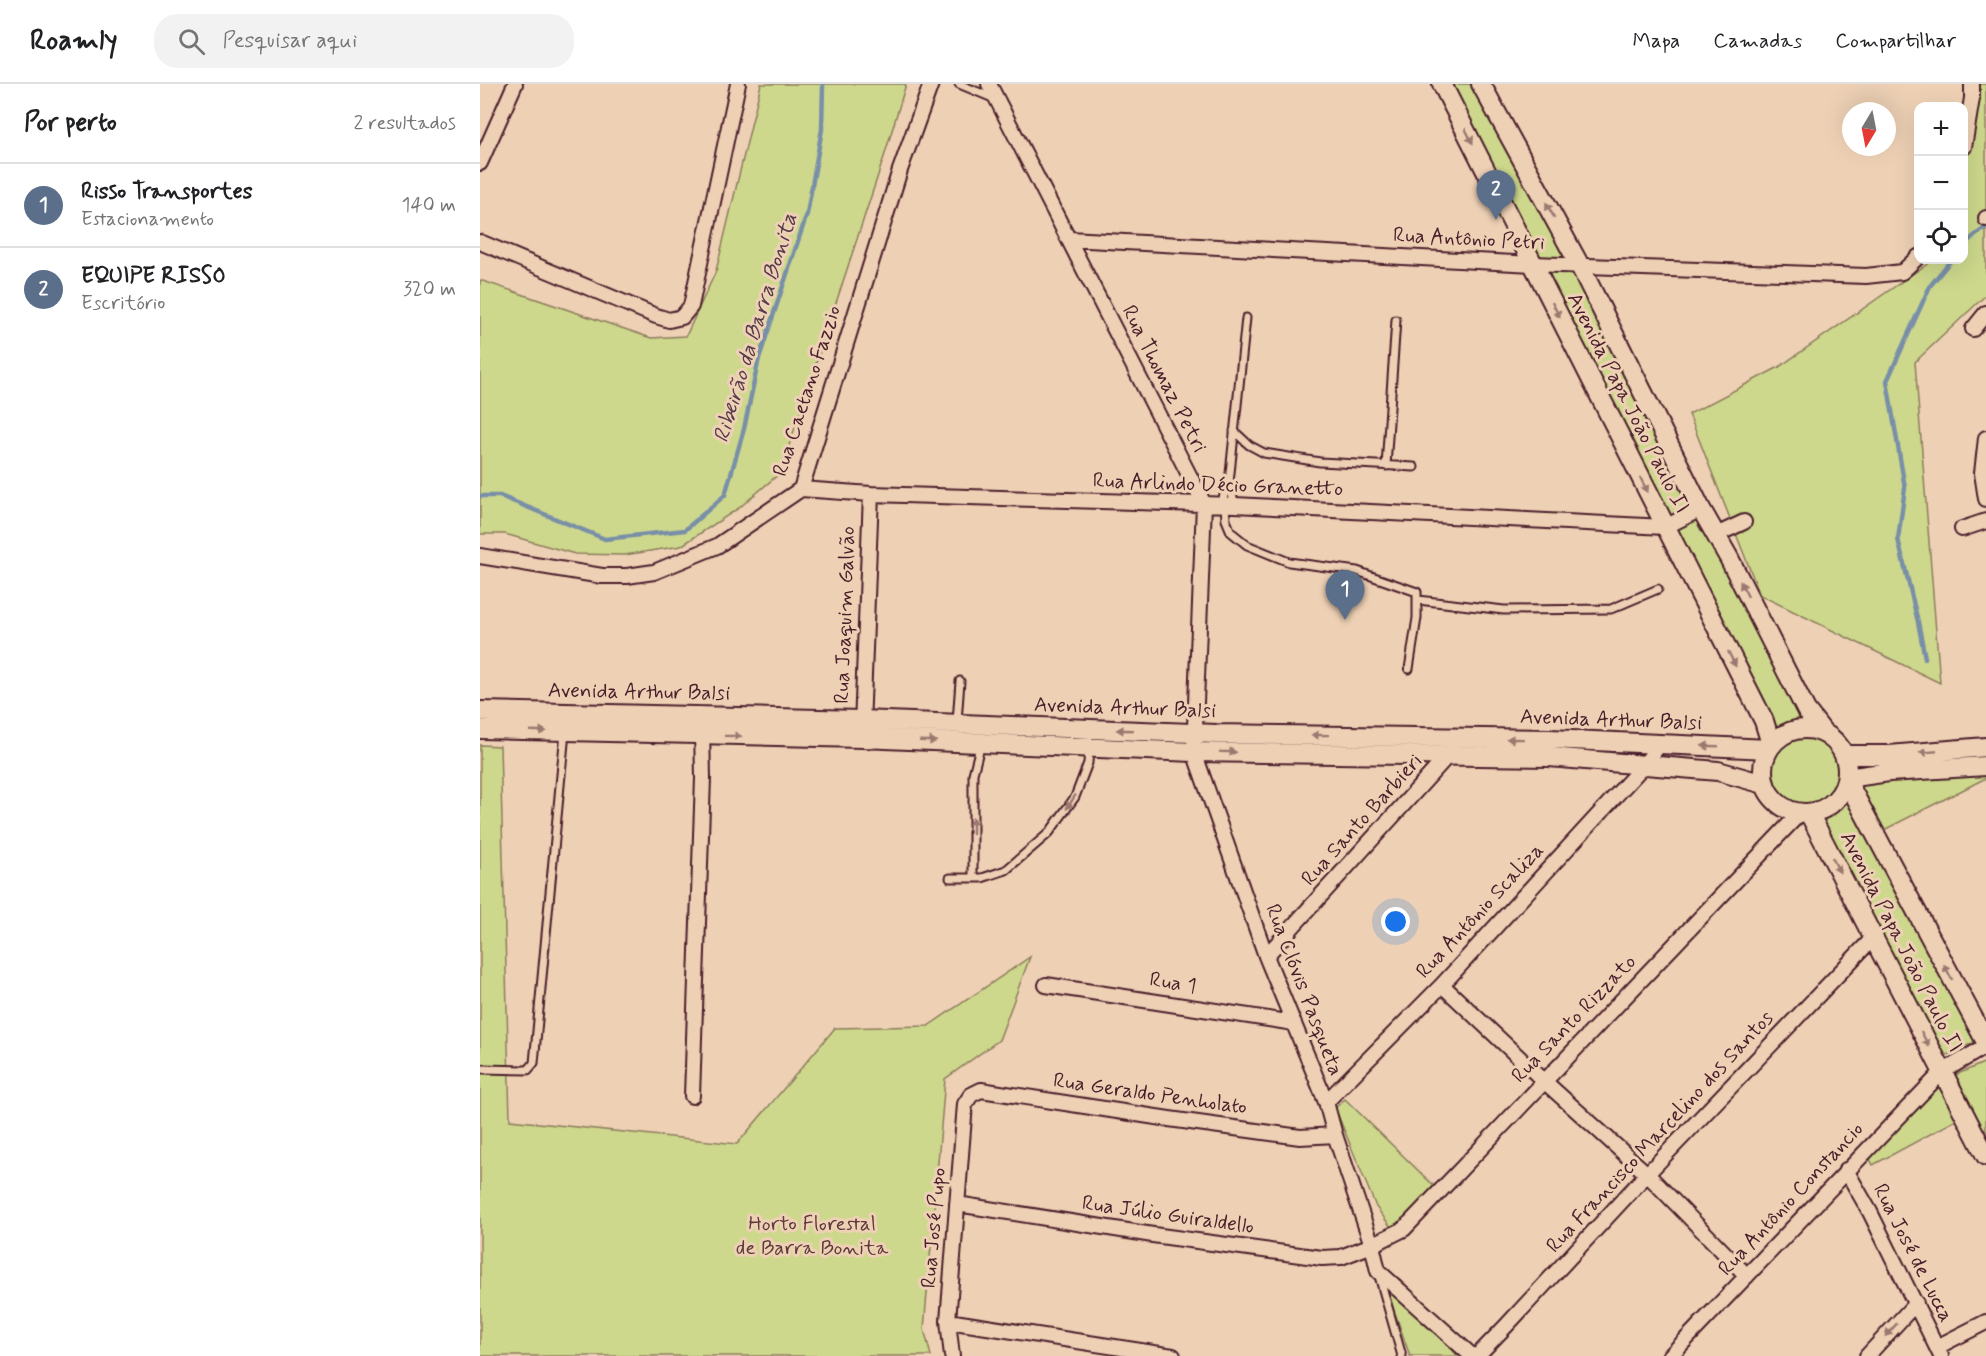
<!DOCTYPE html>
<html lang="pt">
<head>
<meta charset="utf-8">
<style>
	:root { --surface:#fff; --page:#f2f2f2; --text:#202124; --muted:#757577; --line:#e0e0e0; --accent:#d93025 }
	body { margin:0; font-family:Mynerve,sans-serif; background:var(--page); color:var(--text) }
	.controls { position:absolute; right:18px; top:18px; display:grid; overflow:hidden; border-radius:12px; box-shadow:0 6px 24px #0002 }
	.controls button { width:54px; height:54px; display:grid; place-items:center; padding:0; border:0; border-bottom:2px solid var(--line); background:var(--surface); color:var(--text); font:30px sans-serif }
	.compass { position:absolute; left:1362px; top:18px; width:54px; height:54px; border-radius:50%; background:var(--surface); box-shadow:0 6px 24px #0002; rotate:190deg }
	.you { position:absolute; left:916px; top:838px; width:21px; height:21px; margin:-15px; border:4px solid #fff; border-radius:50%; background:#1a73e8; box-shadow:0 0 0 9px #1a73e833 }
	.badge { display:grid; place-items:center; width:39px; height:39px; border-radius:50%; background:var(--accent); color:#fff; font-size:20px; font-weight:700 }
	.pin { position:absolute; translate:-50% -50px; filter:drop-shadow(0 2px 3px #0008) }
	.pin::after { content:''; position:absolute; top:32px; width:21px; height:18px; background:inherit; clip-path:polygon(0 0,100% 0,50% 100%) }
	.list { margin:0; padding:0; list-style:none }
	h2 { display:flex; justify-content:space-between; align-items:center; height:78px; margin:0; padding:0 24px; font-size:26px }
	h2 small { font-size:20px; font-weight:400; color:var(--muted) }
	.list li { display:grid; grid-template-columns:39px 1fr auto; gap:18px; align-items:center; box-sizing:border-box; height:84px; padding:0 24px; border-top:2px solid var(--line) }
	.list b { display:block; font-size:22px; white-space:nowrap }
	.list p { margin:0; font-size:20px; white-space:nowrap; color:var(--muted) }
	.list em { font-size:20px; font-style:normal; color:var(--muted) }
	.icon { flex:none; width:33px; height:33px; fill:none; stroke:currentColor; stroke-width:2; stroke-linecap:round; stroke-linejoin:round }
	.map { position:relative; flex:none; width:1506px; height:1272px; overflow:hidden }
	header { display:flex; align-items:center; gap:36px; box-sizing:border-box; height:84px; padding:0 30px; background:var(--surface); border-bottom:2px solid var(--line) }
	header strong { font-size:28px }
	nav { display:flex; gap:33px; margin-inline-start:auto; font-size:21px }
	.search { width:420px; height:54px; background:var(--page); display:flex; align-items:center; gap:15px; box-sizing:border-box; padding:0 21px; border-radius:24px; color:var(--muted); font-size:22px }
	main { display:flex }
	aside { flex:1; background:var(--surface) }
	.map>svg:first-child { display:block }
	.green { fill:#cdd88c; stroke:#8c7c5c; stroke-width:1.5 }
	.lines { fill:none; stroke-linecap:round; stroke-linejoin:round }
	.stream { stroke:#798fa8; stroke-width:4.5 }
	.lane-casing { stroke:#4a1f2b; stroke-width:11 }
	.street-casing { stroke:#4a1f2b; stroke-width:18 }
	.secondary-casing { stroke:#4a1f2b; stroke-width:22 }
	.lane { stroke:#eed1b5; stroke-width:7 }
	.street { stroke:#eed1b5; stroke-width:14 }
	.secondary { stroke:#eed1b5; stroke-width:18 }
	.oneway { fill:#9c7870 }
	.labels { text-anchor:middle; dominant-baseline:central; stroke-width:6; stroke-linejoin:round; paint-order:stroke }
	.street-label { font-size:21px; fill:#4a1f2b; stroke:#eed1b5 }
	.park-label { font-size:21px; fill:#5e3b3a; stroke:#eed1b5 }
	.water-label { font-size:22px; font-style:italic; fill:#563b4a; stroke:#eed1b5 }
</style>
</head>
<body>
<header>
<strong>Roamly</strong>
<div class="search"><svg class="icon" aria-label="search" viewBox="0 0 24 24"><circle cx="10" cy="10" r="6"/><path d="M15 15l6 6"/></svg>Pesquisar aqui</div>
<nav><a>Mapa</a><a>Camadas</a><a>Compartilhar</a></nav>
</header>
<main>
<aside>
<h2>Por perto<small>2 resultados</small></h2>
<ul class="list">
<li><span class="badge" style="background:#5c6f8a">1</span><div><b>Risso Transportes</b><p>Estacionamento</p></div><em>140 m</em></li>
<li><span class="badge" style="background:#5c6f8a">2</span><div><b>EQUIPE RISSO</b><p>Escritório</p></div><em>320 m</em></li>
</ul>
</aside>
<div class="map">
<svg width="1506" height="1272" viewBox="0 0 1506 1272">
	<rect width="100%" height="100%" fill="#eed1b5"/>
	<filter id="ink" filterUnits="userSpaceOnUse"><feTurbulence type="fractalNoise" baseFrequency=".0167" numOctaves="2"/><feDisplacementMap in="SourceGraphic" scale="12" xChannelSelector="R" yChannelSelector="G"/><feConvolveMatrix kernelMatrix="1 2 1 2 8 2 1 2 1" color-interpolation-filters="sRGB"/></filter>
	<g filter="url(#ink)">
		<path class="green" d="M281,0H426L404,73L300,389L259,424L201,462L145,471L95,470L25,450H0V196L171,254L206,252L236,187Z
			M964,0H999L1096,179L1055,178Z
			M1490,0H1506V211L1435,278L1460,599L1280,511L1209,330L1299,283L1453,176H1484V46Z
			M1056,182H1098L1220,424L1187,441Z
			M1221,427L1332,639L1311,640L1296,646L1188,443Z
			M1286 688a39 39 0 1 1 78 0a39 39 0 1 1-78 0Z
			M0,661L20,662L30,1036L257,1060L355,944L448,942L550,873L519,956L465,995L444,1245L451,1272H0Z
			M1506,684V694L1404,746L1388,718L1379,699Z
			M1367,706L1497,957L1463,973L1333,731C1347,728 1359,718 1367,706Z
			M1506,978V1057L1473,992Z
			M1461,996L1482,1033L1393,1081L1390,1075Z
			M865,1015L954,1102L917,1141L911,1143L896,1123L855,1024Z
			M904,1197L978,1272H930Z"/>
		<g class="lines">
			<path class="stream" d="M1484,160L1506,143
				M0,412H20L125,455L205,446L245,411L264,345L279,274L327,130L342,45L343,0
				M1445,574L1438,538L1418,455L1425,404L1407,297L1450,202L1471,176"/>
			<g class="lane-casing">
				<path id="lane" d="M479,0L515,15
					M754,347L769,361L784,369L840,378L934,383
					M906,382L916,236
					M749,399L755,421
					M740,421L749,399L766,234
					M745,421L746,436L751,448L767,461L809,478L877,487L937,508V534L929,585
					M938,516L1024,526L1131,525L1178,505
					M477,638L480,597
					M470,794H502L526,786L569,749L595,713L608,679L609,666
					M493,794V690L501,659
					M2,985L48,986L54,979L85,648
					M899,1192L922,1272"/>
			</g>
			<g class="street-casing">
				<path id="street" d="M509,0L724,420L714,668L786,872L846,1018L855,1051L892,1161L898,1187L992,1272
					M1484,63L1492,14V0
					M0,79L35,0
					M1506,134V135
					M589,155L1053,180L1386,192L1422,188L1438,173
					M0,158L176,232L189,236L202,233L211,222L258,0
					M1493,245L1506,229
					M1506,354L1502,389L1506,415
					M321,405L391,410L755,421L1185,443L1221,425
					M1482,445L1506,437
					M1236,451L1264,438
					M0,472L122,492H147L174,488L237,462L321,405L420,86L451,0
					M382,643L391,410
					M786,872L972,667
					M566,901L814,939
					M962,901L1064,997L1167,1090L1267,1192
					M212,1012L223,694L222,643
					M846,1018L962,901L1164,681L1180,660
					M1366,1086L1390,1128L1461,1272
					M477,1120L673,1151L842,1174L861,1173L892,1161L924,1145L1320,729
					M468,1237L693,1272
					M1457,1263L1506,1238
					M472,1272L468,1237L485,1020L491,1011L501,1006L689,1035L820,1053L855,1051
					M997,1272L1026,1242L1167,1090L1393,854
					M1190,1272L1462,988L1506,962
					M1387,1272L1436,1219"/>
			</g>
			<g class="secondary-casing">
				<path id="secondary" d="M962,0L1284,637L1291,660
					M1001,0L1099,180L1221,425L1249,474L1326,626L1343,648
					M0,627L382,636L737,650L1070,655L1289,665
					M1283 687a42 42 0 1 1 84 0a42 42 0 1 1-84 0Z
					M0,645L382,654L714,668L1069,673L1238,687L1284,700
					M1364,671H1409L1506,663
					M1367,694L1409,688L1506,682
					M1367,697L1506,958
					M1329,729L1506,1072"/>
			</g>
			<use href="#lane" class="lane"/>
			<use href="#street" class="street"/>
			<use href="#secondary" class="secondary"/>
		</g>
		<defs><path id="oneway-solid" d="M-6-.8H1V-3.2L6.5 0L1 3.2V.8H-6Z" transform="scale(1.5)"/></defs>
		<g class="oneway">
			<use href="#oneway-solid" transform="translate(989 52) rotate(63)"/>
			<use href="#oneway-solid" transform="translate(1070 126) rotate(-119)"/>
			<use href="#oneway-solid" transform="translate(1076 226) rotate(63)"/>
			<use href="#oneway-solid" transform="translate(1164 401) rotate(63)"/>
			<use href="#oneway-solid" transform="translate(1264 505) rotate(-117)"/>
			<use href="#oneway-solid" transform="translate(1252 575) rotate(63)"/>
			<use href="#oneway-solid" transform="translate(645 646) rotate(-178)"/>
			<use href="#oneway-solid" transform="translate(58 647) rotate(2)"/>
			<use href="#oneway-solid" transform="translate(840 651) rotate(-179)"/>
			<use href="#oneway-solid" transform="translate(253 652) rotate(1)"/>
			<use href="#oneway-solid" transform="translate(1035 655) rotate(-179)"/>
			<use href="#oneway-solid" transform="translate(448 657) rotate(2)"/>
			<use href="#oneway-solid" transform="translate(1230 662) rotate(-178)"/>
			<use href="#oneway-solid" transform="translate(748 668) rotate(1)"/>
			<use href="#oneway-solid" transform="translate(1448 668) rotate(175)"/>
			<use href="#oneway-solid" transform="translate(591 718) rotate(123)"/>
			<use href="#oneway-solid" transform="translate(493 742) rotate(-90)"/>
			<use href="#oneway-solid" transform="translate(1356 781) rotate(63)"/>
			<use href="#oneway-solid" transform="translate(1468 888) rotate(-118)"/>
			<use href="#oneway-solid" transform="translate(1445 955) rotate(63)"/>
			<use href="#oneway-solid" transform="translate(1411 1246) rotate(133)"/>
		</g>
	</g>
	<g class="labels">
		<g class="street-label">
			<text transform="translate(989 155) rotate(3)">Rua Antônio Petri</text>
			<text transform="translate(684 295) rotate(63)">Rua Thomaz Petri</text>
			<text transform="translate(327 307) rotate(-72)">Rua Caetano Fazzio</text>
			<text transform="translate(1148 319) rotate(63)">Avenida Papa João Paulo II</text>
			<text transform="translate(738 401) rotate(2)">Rua Arlindo Décio Granetto</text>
			<text transform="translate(365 531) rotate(-88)">Rua Joaquim Galvão</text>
			<text transform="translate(159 608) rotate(1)">Avenida Arthur Balsi</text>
			<text transform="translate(645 624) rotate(2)">Avenida Arthur Balsi</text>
			<text transform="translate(1131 636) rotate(2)">Avenida Arthur Balsi</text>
			<text transform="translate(882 736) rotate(-48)">Rua Santo Barbieri</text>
			<text transform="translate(1000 827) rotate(-47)">Rua Antônio Scaliza</text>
			<text transform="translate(1421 858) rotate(63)">Avenida Papa João Paulo II</text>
			<text transform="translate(693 899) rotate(9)">Rua 1</text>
			<text transform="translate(824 906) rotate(69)">Rua Clóvis Pasqueta</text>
			<text transform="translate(1094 935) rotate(-46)">Rua Santo Rizzato</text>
			<text transform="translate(670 1010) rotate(8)">Rua Geraldo Penholato</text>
			<text transform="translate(1180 1048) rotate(-47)">Rua Francisco Marcelino dos Santos</text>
			<text transform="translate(1311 1115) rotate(-47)">Rua Antônio Constancio</text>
			<text transform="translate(688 1131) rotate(8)">Rua Júlio Guiraldello</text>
			<text transform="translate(454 1144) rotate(-85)">Rua José Pupo</text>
			<text transform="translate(1433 1169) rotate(63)">Rua José de Lucca</text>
		</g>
		<g class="park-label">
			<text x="332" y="1140">Horto Florestal<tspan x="332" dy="24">de Barra Bonita</tspan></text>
		</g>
		<g class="water-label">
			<text transform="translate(276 244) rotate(-73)">Ribeirão da Barra Bonita</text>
		</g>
	</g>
</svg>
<div class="controls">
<button>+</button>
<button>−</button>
<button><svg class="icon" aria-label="locate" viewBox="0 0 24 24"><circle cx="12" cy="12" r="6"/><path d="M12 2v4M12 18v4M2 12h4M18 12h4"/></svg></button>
</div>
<svg class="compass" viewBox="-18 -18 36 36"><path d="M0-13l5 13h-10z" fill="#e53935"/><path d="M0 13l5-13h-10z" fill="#757577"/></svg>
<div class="you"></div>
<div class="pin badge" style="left:865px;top:536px;background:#5c6f8a">1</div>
<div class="pin badge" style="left:1016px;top:136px;background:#5c6f8a">2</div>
</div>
</main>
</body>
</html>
